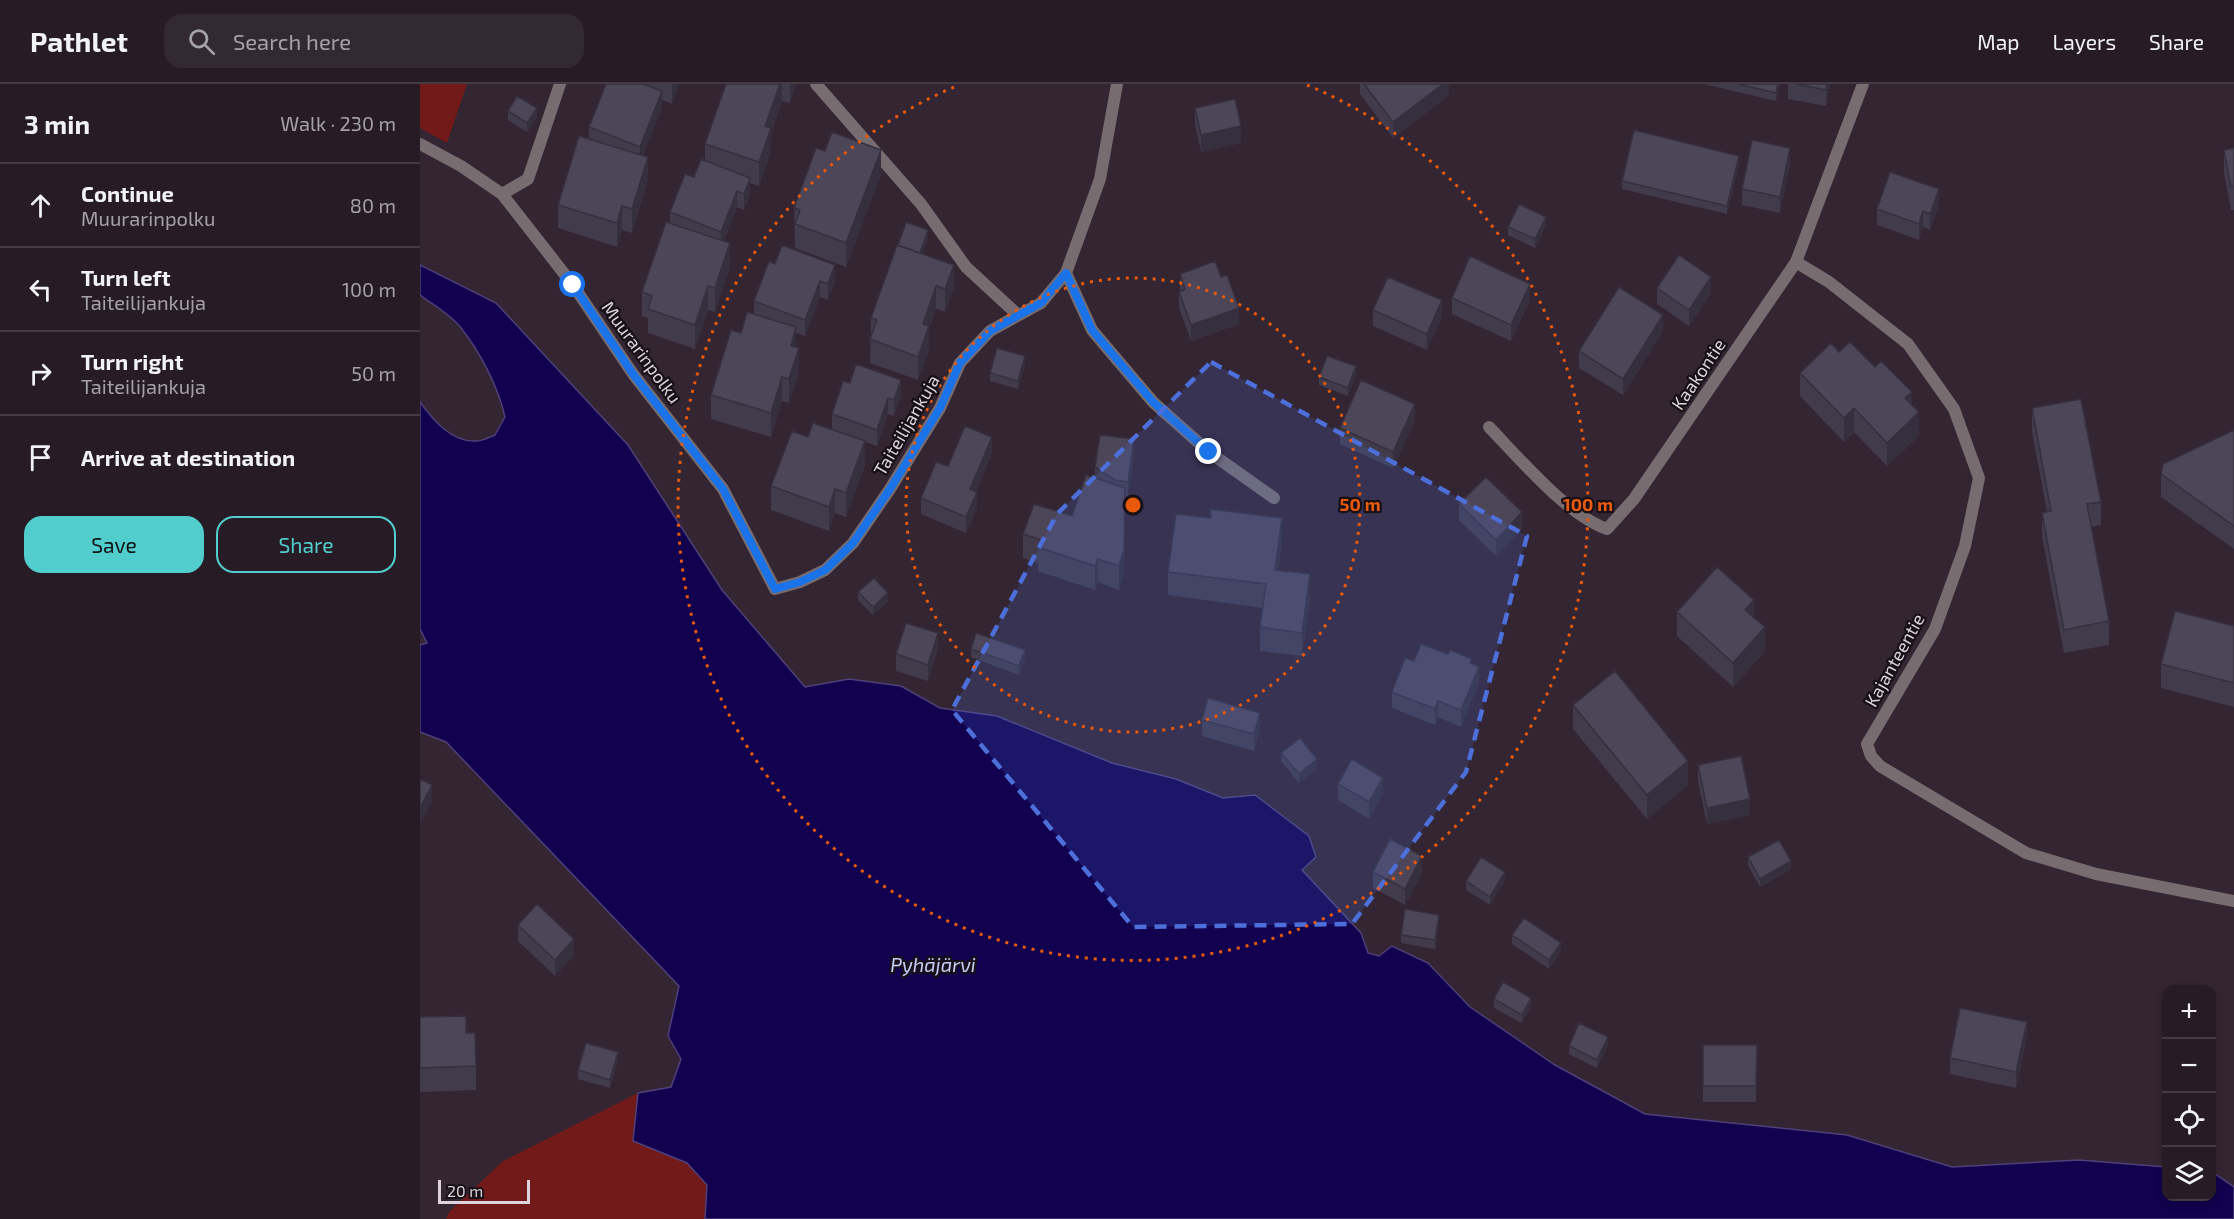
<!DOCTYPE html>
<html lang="en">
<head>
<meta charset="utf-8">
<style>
	:root { --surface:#271c26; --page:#332932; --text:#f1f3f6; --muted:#a4a1a7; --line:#433a43; --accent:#52cdcd }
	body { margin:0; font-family:"Exo 2",sans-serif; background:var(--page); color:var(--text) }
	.controls { position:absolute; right:18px; bottom:18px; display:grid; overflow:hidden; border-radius:12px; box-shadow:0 3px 9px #0003 }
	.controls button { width:54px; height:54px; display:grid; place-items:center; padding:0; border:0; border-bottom:2px solid var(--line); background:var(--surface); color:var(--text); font:30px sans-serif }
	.scale { position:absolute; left:18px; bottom:15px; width:92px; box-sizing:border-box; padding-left:6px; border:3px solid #ddd3dc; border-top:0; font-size:16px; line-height:21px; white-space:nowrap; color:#ddd3dc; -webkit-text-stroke:4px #171016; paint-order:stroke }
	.stop { position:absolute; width:18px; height:18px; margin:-14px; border:4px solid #1a73e8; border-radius:50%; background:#fff }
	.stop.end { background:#1a73e8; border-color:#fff; box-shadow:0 2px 6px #0008 }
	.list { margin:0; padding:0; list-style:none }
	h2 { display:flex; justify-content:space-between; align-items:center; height:78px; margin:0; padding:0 24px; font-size:26px }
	h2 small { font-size:20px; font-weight:400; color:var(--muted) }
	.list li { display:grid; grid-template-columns:39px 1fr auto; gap:18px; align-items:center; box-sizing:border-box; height:84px; padding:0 24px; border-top:2px solid var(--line) }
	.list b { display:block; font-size:22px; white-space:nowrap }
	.list p { margin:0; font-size:20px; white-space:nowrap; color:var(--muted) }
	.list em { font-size:20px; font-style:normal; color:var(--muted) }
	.actions { display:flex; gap:12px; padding:18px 24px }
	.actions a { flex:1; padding:14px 0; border:2px solid var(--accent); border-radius:18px; text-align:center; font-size:21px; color:var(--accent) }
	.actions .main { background:var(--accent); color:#111 }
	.icon { flex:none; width:33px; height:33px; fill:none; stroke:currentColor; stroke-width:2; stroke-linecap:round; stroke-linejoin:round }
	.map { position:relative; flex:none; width:1814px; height:1135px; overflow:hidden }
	header { display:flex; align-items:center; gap:36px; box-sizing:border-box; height:84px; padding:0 30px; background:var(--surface); border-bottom:2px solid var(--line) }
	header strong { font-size:28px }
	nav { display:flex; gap:33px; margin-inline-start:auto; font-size:21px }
	.search { width:420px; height:54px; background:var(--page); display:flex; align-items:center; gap:15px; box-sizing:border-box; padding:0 21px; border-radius:18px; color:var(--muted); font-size:22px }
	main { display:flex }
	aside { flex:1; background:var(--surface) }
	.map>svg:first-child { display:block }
	.green { fill:#721a19 }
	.water { fill:#11014e; stroke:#4e4079; stroke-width:1.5 }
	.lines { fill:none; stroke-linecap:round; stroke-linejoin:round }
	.service { stroke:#776c6f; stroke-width:12 }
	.minor { stroke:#776c6f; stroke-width:12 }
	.wall { fill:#423b4c }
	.shaded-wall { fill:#36303e }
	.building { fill:#4d4558; stroke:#36303e; stroke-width:1.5 }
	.route { stroke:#1a73e8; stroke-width:8 }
	.marked { fill:#4d6fd9; fill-opacity:0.2; stroke:#4d6fd9; stroke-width:4.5; stroke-dasharray:12 8; stroke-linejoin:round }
	.ring { fill:none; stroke:#e8590c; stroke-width:3; stroke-dasharray:3 6 }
	.labels { text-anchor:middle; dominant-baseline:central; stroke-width:4.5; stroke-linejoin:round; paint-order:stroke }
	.street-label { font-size:18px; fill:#ddd3dc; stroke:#171016 }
	.water-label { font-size:20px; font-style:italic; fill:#c5cdfa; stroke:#171016 }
	.centre { fill:#e8590c; stroke:#171016; stroke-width:3 }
	.ring-label { font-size:18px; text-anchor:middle; font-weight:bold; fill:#e8590c; stroke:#171016; stroke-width:4.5; stroke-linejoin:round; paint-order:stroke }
</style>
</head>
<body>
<header>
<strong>Pathlet</strong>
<div class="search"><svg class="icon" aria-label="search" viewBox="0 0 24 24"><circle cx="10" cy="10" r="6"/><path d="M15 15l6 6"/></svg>Search here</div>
<nav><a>Map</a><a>Layers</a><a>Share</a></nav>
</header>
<main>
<aside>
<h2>3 min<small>Walk · 230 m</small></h2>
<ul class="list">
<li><svg class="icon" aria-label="ahead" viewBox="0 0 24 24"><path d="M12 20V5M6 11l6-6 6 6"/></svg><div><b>Continue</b><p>Muurarinpolku</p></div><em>80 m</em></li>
<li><svg class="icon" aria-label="left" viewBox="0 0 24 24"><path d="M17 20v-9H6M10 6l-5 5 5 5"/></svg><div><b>Turn left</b><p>Taiteilijankuja</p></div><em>100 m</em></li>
<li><svg class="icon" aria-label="right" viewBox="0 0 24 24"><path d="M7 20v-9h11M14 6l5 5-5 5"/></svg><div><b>Turn right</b><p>Taiteilijankuja</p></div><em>50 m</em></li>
<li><svg class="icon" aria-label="arrive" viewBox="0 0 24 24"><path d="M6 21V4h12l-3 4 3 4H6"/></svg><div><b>Arrive at destination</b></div></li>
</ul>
<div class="actions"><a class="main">Save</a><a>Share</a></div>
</aside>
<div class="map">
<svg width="1814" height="1135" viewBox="0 0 1814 1135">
	<rect width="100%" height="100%" fill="#342532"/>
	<path class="green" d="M0,0H47L27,59L0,44Z
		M218,1009L213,1057L267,1079L287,1101L285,1135H26L29,1128L83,1077Z"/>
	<path class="water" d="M0,181L76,219L208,361L302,506L385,603L429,595L481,602L520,624L577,632L692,679L756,695L803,714L835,711L889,752L896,773L882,786L941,849L948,869L959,872L972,862L1008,879L1050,923L1135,981L1225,1030L1427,1051L1532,1083L1659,1076L1746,1083V1112H1792V1088L1814,1103V1135H285L287,1101L267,1079L213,1057L218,1009L251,1003L261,975L248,952L259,902L26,658L0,648V561L7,559L0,545V318C13,336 32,359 57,357C63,357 70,353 75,351L85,333C78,302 60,268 41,244C31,231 13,221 0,211Z"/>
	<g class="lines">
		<path class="service" d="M396,0L501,120L546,183L598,231"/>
		<path class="minor" d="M0,60L41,82L82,110L153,201L213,290L303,405L355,505L380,498L405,486L433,459L470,405L520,324L540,279L570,247L621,219L646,189L680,95L697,0
			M82,110L108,95L140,0
			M1376,178L1409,198L1488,260L1534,325L1559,394L1545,462L1515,545L1447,660L1451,672L1460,682L1606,769L1676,790L1814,817
			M646,189L672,246L733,318L789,368L854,414
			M1069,343C1099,374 1147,431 1187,445L1214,415L1376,178L1443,0"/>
	</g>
	<path class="wall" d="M186,0H259L252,20L242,16V24L223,71L228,96L212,149L202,146L197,163L138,144V121L169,55V43Z
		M306,0H376L370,19L362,17L351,50V67L339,102L330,99V110L324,126L317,123L304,157L310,183L295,228L288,226L275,265L228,249V234L222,232V208L250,139V128L285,76V60Z
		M940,0H1029V11L973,54L940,10Z
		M1284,0H1360L1356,17Z
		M1368,0H1410L1406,22L1368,15Z
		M775,24L821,59L781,68L775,40Z
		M88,27L117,33L107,48L88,36Z
		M1814,64V126H1811L1804,89V66Z
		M1319,80L1307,130L1202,105V97Z
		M1370,80L1360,129L1322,121V105Z
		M461,90L426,183L375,164L374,124Z
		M1519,121L1510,146L1503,143L1499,156L1457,141V125Z
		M1126,141L1115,164L1088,151V143Z
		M508,154L502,169L534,205L525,228L516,225L509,245V266L498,296L450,279L451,234Z
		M355,180L415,197L408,216L400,213L385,252L376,249V263L379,288L369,319L362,317L351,353L291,335V311L321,249L334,230V217Z
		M760,190L819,240L771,257L759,224V208L760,207Z
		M1237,204L1291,209L1269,242L1237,220Z
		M1032,214L1110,216L1091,257L1032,230Z
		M953,226L1022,233L1007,266L953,242Z
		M1243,247L1203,311L1159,284V267Z
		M1419,268L1455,283L1492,321L1499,352L1467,382L1434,348L1424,358L1380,312V289Z
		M605,280L598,305L570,297V289Z
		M936,291L928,312L899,301V293Z
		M430,299L481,312L474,332L468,330L457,362L445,358V381L426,433L415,429L409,447L351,426V402L388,353L412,345V330Z
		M1612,324L1681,418V441L1671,443L1689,537V561L1644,569L1622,453V429L1627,428L1612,348Z
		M995,336L973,384L920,360V344Z
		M1814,346V465L1741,413V390Z
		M572,369L556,408L557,424L546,449L501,430V414L528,382Z
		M714,371L708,414L705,413L704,489L699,506L678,498L675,506L618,487V479L603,474V450L652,432L675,394V383Z
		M1039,420L1102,445L1076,472L1039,436Z
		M790,425L862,458L858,486L890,514L882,572L840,567V543L843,524L748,511V488L790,434Z
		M438,508L468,517L453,531L438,516Z
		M1257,528L1334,533L1345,567L1313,603L1257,552Z
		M1814,542V623L1741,604V580Z
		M518,565L508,597L476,587V570Z
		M551,565L605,575L599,591L551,573Z
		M1052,580L1059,599L1041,643L1018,633L1015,641L972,624V608Z
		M1153,621L1268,701L1227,735L1153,645Z
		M782,636L840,645L834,667L782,652Z
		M861,669L897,684L879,699L861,677Z
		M1278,681L1330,731L1287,740L1278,698Z
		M918,700L963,710L949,735L918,716Z
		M1328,773L1371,785L1340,803L1328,781Z
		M953,788L1002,789L985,821L953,804Z
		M1085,796L1070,821L1046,806V797Z
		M1019,839L1015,865L981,859V851Z
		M98,841L154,871L135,892L98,857Z
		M1092,851L1141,867L1129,885L1092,860Z
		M1074,915L1111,922L1102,939L1074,924Z
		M0,933L46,949L56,982V1006L0,1008Z
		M1607,954L1596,1004L1530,990V974Z
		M1188,961L1177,984L1149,970V962Z
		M1283,961H1337L1336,1018H1283Z
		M198,976L190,1004L158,995V986Z"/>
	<path class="shaded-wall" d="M252,0H259L252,20Z
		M360,0H362V17L351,50V67L339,102V78L345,42Z
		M370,0H376L370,19Z
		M1023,0H1029V11L973,54V38Z
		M1358,0H1360L1356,17V9Z
		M1407,0H1410L1406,22V6Z
		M242,7V24L220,79V63Z
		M117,24V33L107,48V39Z
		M821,42V59L781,68V51Z
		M1370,64V80L1360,129V113Z
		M461,66V90L426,183V159Z
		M1319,72V80L1307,130V122Z
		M228,73V96L212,149V125Z
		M330,94V110L324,126V110Z
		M1519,105V121L1510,146V130Z
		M317,107V123L301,164V148Z
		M202,122V146L197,163V139Z
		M1503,127V143L1499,156V140Z
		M1126,133V141L1115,164V155Z
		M508,146V154L497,185V177Z
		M310,159V183L295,228V204Z
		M415,181V197L408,216V200Z
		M534,181V205L525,228V205Z
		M1291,193V209L1269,242V226Z
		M400,197V213L385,252V236Z
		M1110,200V216L1091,257V241Z
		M288,202V226L275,265V241Z
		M516,202V225L509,245V266L498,296V273L503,240Z
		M1022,216V233L1007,266V250Z
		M819,224V240L771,257V241Z
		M1243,231V247L1203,311V295Z
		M376,243V267L371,262Z
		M379,264V288L369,319V295Z
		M605,272V280L598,305V297Z
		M936,282V291L928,312V304Z
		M362,293V317L351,353V329Z
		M481,296V312L474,332V316Z
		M1492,308V332L1485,314Z
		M468,314V330L457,362V346Z
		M995,320V336L973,384V368Z
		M1434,324V348L1424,358V334Z
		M1499,328V352L1467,382V359Z
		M572,353V369L550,422V405Z
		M714,355V371L708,414V398Z
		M445,357V381L426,433V409Z
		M415,405V429L409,447V423Z
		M557,408V424L546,449V433Z
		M705,428L704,489L699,506V482Z
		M1102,428V445L1076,472V456Z
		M862,434V458L855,509V486Z
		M678,475V498L675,506V482Z
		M890,490V514L882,572V549Z
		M468,509V517L453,531V523Z
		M1334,516V540L1325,526Z
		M1345,543V567L1313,603V579Z
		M518,549V565L508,597V581Z
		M605,566V575L599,591V582Z
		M1059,583V599L1041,643V626Z
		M1018,617V633L1015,641V625Z
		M840,629V645L834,667V650Z
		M897,675V684L879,699V690Z
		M1268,677V701L1227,735V711Z
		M963,694V710L949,735V718Z
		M12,701V718L0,741V724Z
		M1330,715V731L1287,740V724Z
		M1002,772V789L985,821V805Z
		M1371,777V785L1340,803V795Z
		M1085,788V796L1070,821V813Z
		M1019,831V839L1015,865V856Z
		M154,855V871L135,892V876Z
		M1141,859V867L1129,885V876Z
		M1111,914V922L1102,939V931Z
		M1607,938V954L1596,1004V988Z
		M1188,953V961L1177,984V976Z
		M198,968V976L190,1004V996Z"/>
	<path class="building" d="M186,0H223L242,7L220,63L169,43Z
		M306,0H360L345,42L351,44L339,78L285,60Z
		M944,0H1023L973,38Z
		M1318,0H1358L1356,9Z
		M1376,0H1407L1406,6Z
		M97,12L117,24L107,39L88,27Z
		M815,15L821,42L781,51L775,24Z
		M1214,46L1319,72L1307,122L1202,97Z
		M412,48L461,66L426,159L375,140L380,126L374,124L396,64L405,67Z
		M159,52L228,73L212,125L202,122L197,139L138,121Z
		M1332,56L1370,64L1360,113L1322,105Z
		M1814,64V102L1811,103L1804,66Z
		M281,75L330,94L324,110L317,107L301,148L250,128L265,90L274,93Z
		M1470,88L1519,105L1510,130L1503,127L1499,140L1457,125Z
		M1099,120L1126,133L1115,155L1088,143Z
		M246,138L310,159L295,204L288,202L275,241L228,225L232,212L222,208Z
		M486,138L508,146L500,169L478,161Z
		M362,161L415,181L408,200L400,197L385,236L334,217L349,177L355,180Z
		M477,161L534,181L525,205L516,202L503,240L509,242L498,273L450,255L457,236L451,234Z
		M1259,171L1291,193L1269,226L1237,204Z
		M1050,172L1110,200L1091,241L1032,214Z
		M795,177L801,193L807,191L819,224L771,241L759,208L765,205L760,190Z
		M968,193L1022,216L1007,250L953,226Z
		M1199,203L1243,231L1203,295L1159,267Z
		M327,228L376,243L371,262L379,264L369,295L362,293L351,329L291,311L311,246L321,249Z
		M1430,258L1455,283L1461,277L1492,308L1485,314L1499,328L1467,359L1434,324L1424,334L1380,289L1411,259L1419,268Z
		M577,264L605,272L598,297L570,289Z
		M907,272L936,282L928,304L899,293Z
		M436,280L481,296L474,316L468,314L457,346L412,330L423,297L430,299Z
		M941,296L995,320L973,368L920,344Z
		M1661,315L1681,418L1667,420L1689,537L1644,546L1622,429L1631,427L1612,324Z
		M393,339L445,357L426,409L415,405L409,423L351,402L372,347L388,353Z
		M545,342L572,353L550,405L557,408L546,433L501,414L516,378L528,382Z
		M1814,346V442L1741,390L1743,380Z
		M680,351L714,355L708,398L695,396L675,383Z
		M666,391L705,404L704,466L699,482L678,475L675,482L618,463L621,456L603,450L614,420L652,432Z
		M1066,393L1102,428L1076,456L1039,420Z
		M790,425L862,434L855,486L890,490L882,549L840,543L846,500L748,488L756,430L791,434Z
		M1297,483L1334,516L1325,526L1345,543L1313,579L1257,528Z
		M454,494L468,509L453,523L438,508Z
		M1755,527L1814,542V599L1741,580Z
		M486,539L518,549L508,581L476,570Z
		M556,549L605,566L599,582L551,565Z
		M1001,560L1028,570L1030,566L1052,575L1050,579L1059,583L1041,626L1018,617L1015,625L972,608L985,574L994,577Z
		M1195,587L1268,677L1227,711L1153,621Z
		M788,614L840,629L834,650L782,636Z
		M880,654L897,675L879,690L861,669Z
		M1321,672L1330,715L1287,724L1278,681Z
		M932,675L963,694L949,718L918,700Z
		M0,695L12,701L0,724Z
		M970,755L1002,772L985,805L953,788Z
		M1359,756L1371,777L1340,795L1328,773Z
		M1061,773L1085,788L1070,813L1046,797Z
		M117,820L154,855L135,876L98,841Z
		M985,825L1019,831L1015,856L981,851Z
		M1104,834L1141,859L1129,876L1092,851Z
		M1083,898L1111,914L1102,931L1074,915Z
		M1540,924L1607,938L1596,988L1530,974Z
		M46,932V949H55L56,982L0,984V933Z
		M1159,939L1188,953L1177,976L1149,962Z
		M166,959L198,968L190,996L158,986Z
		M1283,961H1337L1336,1002H1283Z"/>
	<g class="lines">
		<path class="route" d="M153,201L213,290L303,405L355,505L380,498L405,486L433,459L470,405L520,324L540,279L570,247L621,219L646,189L672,246L733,318L789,368"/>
	</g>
	<path class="marked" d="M791,278L1107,452L1046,688L932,840L713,843L532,626L637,430Z"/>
	<g class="ring">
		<circle cx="713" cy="421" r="227"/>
		<path d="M887 1A455 455 0 1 1 539 1"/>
	</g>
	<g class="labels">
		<g class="street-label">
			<text transform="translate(222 268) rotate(54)">Muurarinpolku</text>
			<text transform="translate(1278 290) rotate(-56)">Kaakontie</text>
			<text transform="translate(486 341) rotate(-60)">Taiteilijankuja</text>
			<text transform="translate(1474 576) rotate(-61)">Kajanteentie</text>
		</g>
		<g class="water-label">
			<text x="513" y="880">Pyhäjärvi</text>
		</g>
	</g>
	<circle cx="713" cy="421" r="9" class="centre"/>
	<g class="ring-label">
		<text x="940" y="427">50 m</text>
		<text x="1168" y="427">100 m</text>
	</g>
</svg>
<div class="controls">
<button>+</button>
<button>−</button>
<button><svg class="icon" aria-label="locate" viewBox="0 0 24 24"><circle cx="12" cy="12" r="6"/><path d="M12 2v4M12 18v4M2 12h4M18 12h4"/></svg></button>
<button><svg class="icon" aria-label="layers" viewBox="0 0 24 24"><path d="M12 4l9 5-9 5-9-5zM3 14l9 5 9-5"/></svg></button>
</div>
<div class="scale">20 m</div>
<div class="stop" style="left:153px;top:201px"></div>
<div class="stop end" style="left:789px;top:368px"></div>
</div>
</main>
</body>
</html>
